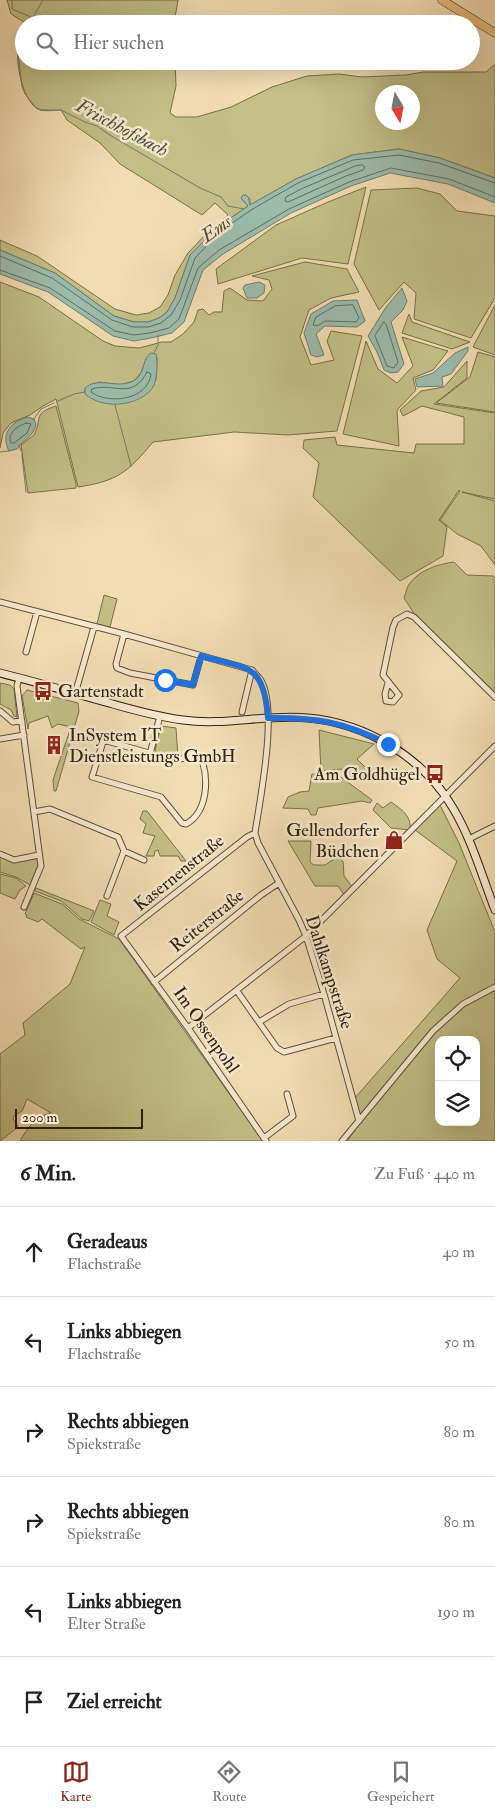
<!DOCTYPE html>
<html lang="de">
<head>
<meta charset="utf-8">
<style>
	:root { --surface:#fff; --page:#f2f2f2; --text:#222; --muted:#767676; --line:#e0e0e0; --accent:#8f2418 }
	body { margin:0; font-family:"IM FELL Double Pica",serif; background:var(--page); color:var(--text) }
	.controls { position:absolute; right:15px; bottom:15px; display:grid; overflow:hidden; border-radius:10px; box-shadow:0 5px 20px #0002 }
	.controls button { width:45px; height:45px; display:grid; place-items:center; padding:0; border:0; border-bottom:1px solid var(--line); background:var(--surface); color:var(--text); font:25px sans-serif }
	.compass { position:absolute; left:375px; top:85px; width:45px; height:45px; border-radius:50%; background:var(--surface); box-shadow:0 5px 20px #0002; rotate:170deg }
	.scale { position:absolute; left:15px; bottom:12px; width:128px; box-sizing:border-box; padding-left:5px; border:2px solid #2f2110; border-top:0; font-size:14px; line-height:18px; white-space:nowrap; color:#2f2110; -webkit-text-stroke:4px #f7e9ce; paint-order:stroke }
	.stop { position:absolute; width:15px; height:15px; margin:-11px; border:4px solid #1a73e8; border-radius:50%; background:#fff }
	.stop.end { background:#1a73e8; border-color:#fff; box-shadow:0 1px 5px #0008 }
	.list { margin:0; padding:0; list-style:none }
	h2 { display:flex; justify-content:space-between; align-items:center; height:65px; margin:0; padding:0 20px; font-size:21px }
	h2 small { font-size:16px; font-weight:400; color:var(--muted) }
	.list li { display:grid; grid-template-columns:32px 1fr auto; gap:15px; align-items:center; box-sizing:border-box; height:90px; padding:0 20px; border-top:1px solid var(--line) }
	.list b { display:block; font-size:19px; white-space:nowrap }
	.list p { margin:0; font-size:16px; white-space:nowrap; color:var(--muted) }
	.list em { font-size:16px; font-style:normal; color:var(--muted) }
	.icon { flex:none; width:28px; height:28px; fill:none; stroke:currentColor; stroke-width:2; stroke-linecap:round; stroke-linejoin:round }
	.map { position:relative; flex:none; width:495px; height:1141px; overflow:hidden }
	.search { position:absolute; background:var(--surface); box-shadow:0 5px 20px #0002; left:15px; right:15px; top:15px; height:55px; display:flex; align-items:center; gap:12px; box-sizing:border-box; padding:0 18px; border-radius:28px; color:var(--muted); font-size:19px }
	.sheet { height:605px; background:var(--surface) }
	nav { display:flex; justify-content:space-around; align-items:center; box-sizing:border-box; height:70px; border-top:1px solid var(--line); background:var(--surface); font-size:14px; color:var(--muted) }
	nav a { display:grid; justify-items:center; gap:2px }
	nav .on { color:var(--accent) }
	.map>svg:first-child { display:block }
	.green { fill:#c3bf87; stroke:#79704c; fill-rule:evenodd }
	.water { fill:#9bbcac; stroke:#707e6e }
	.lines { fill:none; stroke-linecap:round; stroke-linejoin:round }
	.shore { stroke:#656e5e; stroke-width:1 }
	.stream { stroke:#707e6e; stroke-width:1 }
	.street-casing { stroke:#605039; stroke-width:7 }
	.secondary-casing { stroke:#2f2110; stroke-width:9 }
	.primary-casing { stroke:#2f2110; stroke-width:9 }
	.street { stroke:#f7e9ce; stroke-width:5 }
	.secondary { stroke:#f7e9ce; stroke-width:7 }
	.primary { stroke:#e9be7a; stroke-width:8 }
	.route { stroke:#1a73e8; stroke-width:6 }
	.labels { text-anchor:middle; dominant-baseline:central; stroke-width:5; stroke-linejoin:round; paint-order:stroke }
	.poi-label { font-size:18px; fill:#2f2110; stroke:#f7e9ce; text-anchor:start }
	.street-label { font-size:18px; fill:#2f2110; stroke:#f7e9ce }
	.water-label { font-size:19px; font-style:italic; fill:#4f503f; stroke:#f7e9ce }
</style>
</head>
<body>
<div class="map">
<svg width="495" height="1141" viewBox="0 0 495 1141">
	<rect width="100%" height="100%" fill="#f2ddb3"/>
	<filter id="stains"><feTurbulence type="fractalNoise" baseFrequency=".004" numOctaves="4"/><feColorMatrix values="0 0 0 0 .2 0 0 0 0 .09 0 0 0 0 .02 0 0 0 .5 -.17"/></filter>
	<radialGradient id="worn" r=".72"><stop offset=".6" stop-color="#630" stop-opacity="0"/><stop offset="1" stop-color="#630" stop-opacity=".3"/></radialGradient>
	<path class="green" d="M7,0H178L174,24H27L11,14Z
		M24,38V61H175L176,86L170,113L176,117H197L231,107L272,87L307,76L339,74L362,77L406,75L423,72H486L495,64V178L440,158L399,149L352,155L296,179L250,205V199L246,195L241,198L248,206L219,226L190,255L175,298L167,312L159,318L148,322H134L114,316L55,273L0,250V240L37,256L115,309L136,315L149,313L160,307L168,295L175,275L188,253L206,234L228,215L215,203L202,215L120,164L100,143L67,120L61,110C54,110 44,112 38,109C24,102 16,67 18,52C19,48 22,42 24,38ZM382,92H412V122H382Z
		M366,187L348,264L302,258L218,284L216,269L276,225L328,202Z
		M417,188L440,194L457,211L495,216V298L471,338L414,319L416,293L404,282L379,310L354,264L371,190Z
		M305,262L347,269L359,292L331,298L309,310L300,337L311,365L334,360L327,341L331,331L362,336L337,431L288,435L234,432L153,442C128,472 118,481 78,487L56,399L43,406L30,415L11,423L3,433L0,448V282L39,297L103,341L115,346L139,348L162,342H171L183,334L194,322L198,310L203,309L209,315L214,312H222L224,291L230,288L247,300L263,301L272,289L269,280L252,276ZM157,357L156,380L84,391L99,382L119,385L134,381L141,373L146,359Z
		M495,305V355L473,347Z
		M409,314L412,322L470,342L452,349L402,333Z
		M402,337L448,351L433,370L413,378L416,390L397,410L399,446L343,434L366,341L378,369L397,383L413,366Z
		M478,352L495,357V412L436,403L470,377Z
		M467,361V378L434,404L495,413V499L462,492L495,501V565L481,546L457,534L440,520L460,491L459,490L439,520L447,527L443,556L400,581L313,497L319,463L303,448L304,440L335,437L337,445L414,453L416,444H464V417L422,406L403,416L400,410L421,391L444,387Z
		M56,406L76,484V488L28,493L21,445L34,435C43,417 32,414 56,406Z
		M454,562L467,575L493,576L495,578V695L415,615L404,598C406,593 407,586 410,583C420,570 438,564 454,562Z
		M104,595L117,599L110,627L97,624Z
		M0,683L10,685L14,689L17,717L14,716L11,710L0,704Z
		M27,690L78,703L79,711L56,791H54L53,780L71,727L58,724L52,728L48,716L29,723L28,729L22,696Z
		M161,726L176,728L178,757L157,753L155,750Z
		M319,730L374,744L357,759L368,770L354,777L341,769L321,771Z
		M312,774L338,775L372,800L370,803L362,801L318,808L316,815H311L308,809L283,808L288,797L300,792L309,791Z
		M391,802C401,809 412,816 410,830L391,828L373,810L377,803L383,808Z
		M440,805L459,843L495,932V1141H347L361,1122L354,1099L460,978L437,959L427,930L457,861L415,830ZM439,1040H476V1122H439Z
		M143,811H147L186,861H181L178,856H160L158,850L155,851L154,856H146L155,836L143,833L146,824L140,819Z
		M288,841H311L310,862L314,865H325L337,857L343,861L344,876L353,888L345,896L338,886H315Z
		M0,856L13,862L37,858L38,865L30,885L16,877L0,872Z
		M0,874L16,878L26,886L20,890L15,899L0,893Z
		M36,888L94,911L89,921L82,919L61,901L35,891Z
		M34,893L62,904L79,919L119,939L263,1141H20C27,1128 36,1116 51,1113L27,1099L22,1111L14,1116L13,1119L18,1126L17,1128L0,1141V1054L25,1035L23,1023L70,984L85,947L81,949L42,919L38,922L26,917L27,915L25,914Z
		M100,900L111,904L107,916L119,922L114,935L91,922Z"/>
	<path class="water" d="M399,149L440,158L495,178V203L448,184L390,173L351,186L291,213L223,254L203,270L184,322L172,333L151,338L134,341L113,336L48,292L0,274V250L55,273L114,316L134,322H148L159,318L167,312L175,298L190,255L219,226L248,206L241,198L243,195C251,195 248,201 250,205L296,179L352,155Z
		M259,282L265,285L264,293L257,298H247L243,288L245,285Z
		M402,288L407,301L403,310L391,322L404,364L398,372L391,373L384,370L377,352L368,336L386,307Z
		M357,300L365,321L357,327L325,326L316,334L324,355L317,357L311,355L304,333L311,314L333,301Z
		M468,347V351L451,374L442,377L443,386L417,387L415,379L433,373L455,353Z
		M151,353L156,354C157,359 157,364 157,369C156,377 156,385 150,391C134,407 102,409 85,394V388C97,377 114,387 128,383C147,378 140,361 151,353Z
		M28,417L34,419L36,424C34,437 23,439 17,449L9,451C0,433 11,422 28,417Z"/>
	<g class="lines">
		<path class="shore" d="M362,165L365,167L363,170L346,176L288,202L285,201L286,197L301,189L355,166Z
			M0,256L52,278L112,320L133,327H148L161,323L171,315L180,300L195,258L222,230L251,210L298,183L353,160L399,155L439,163L495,183
			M0,270L50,288L115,331L134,335L150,333L169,328L179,319L198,268L219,250L289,209L349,182L391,168L449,179L495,197
			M353,305L359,318L356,322L325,321L317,326L313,325L316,317L335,306Z
			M384,322L386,324L398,362L394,368L387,366L375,336Z
			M147,372L151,374C148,400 109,405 91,392L92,389C114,382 132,401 147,372Z
			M26,423L31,424L27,433L14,443H11C7,432 17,427 26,423Z"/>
		<path class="stream" d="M12,0V9L33,18
			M29,24L43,0
			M24,38L18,52L22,87L25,94L36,108L41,110H61L85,122L97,126L108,134L200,188L221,197L228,206L244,209
			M154,353L158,345V335
			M58,401L74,394L85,392
			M115,405L131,466
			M33,420L41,409L54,403
			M19,445L21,451
			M0,452L9,451
			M22,455L26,492"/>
		<g class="street-casing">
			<path id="street" d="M0,602L124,634L252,670C254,673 258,676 260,679C279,707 260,799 255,833L258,843L299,920L306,936L324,994L359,1121
				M124,634L116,664L117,668L130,673L193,685L201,656
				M26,652L37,612
				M19,678L17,686L41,866L24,907
				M388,683L385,694L386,701L393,702L399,695L383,675L393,627L396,620L407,614L414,617L495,697
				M77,687L94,627
				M0,711L13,722L22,721
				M242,712L252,670
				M0,739L24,735
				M107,741L170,759L201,758C209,778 208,812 186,824L182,823L161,797L92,777L103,742Z
				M150,754L160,716
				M34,812L50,809L118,837L124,851L107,896
				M255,833L247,837L121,936L188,1028L266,1141
				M469,839L495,826
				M124,851L144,860
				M0,854L14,860L39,855
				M154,982L261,895L279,883
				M237,991L277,1048L284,1052L336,1038
				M259,1022L289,1004L324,994
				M188,1028L306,936L495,746
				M264,1138L293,1116L287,1094
				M342,1141L433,1031L463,1004L495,987"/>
		</g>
		<g class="secondary-casing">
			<path id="secondary" d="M0,673C37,682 73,693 109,703C134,710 158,717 183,720C224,726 266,714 308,718C366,723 424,758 453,808C472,840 482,876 495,910"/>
		</g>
		<g class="primary-casing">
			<path id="primary" d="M442,0L495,33"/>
		</g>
		<use href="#street" class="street"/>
		<use href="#secondary" class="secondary"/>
		<use href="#primary" class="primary"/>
	</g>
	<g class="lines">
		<path class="route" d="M165,680L193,685L201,656C248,669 264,663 268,718C316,717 344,722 388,744"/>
	</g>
	<defs>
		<g id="bus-bare" transform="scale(1.5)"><path d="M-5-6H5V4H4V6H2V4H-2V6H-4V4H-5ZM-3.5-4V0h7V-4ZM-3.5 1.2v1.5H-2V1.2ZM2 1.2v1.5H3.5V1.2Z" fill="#8f2418" stroke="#f7e9ce" stroke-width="2.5" paint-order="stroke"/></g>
		<g id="building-bare" transform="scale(1.5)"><path d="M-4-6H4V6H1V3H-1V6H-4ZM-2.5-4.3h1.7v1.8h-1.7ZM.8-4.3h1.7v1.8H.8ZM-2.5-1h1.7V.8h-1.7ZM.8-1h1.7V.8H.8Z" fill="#8f2418" stroke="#f7e9ce" stroke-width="2.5" paint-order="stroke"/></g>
		<g id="shop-bare" transform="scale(1.5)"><path d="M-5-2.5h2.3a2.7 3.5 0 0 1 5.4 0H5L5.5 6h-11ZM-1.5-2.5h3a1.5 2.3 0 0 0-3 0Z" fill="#8f2418" stroke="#f7e9ce" stroke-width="2.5" paint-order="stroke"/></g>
	</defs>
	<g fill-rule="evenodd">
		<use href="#bus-bare" x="43" y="691"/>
		<use href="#building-bare" x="54" y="745"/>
		<use href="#bus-bare" x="435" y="774"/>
		<use href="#shop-bare" x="394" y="840"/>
	</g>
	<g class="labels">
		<g class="poi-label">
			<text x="58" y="691">Gartenstadt</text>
			<text x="69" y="735">InSystem IT<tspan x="69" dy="21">Dienstleistungs GmbH</tspan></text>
			<text x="420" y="774" text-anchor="end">Am Goldhügel</text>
			<text x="379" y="830" text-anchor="end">Gellendorfer<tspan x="379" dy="21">Büdchen</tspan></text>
		</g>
		<g class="street-label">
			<text transform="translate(179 873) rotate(-39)">Kasernenstraße</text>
			<text transform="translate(207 921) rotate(-39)">Reiterstraße</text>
			<text transform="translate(329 972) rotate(72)">Dahlkampstraße</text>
			<text transform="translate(206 1030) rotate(55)">Im Ossenpohl</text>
		</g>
		<g class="water-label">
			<text transform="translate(122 128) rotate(28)">Frischhofsbach</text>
			<text transform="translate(216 229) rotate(-36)">Ems</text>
		</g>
	</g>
	<rect width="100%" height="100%" filter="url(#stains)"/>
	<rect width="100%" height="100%" fill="url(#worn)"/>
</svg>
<div class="controls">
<button><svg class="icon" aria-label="locate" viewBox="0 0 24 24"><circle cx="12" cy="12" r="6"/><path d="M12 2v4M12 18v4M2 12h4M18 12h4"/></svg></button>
<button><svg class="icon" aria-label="layers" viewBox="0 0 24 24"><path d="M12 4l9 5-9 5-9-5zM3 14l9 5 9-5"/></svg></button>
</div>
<svg class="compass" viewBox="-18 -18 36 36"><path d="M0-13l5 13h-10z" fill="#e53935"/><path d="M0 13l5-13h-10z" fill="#767676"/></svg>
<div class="scale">200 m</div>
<div class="stop" style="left:165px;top:680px"></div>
<div class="stop end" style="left:388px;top:744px"></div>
<div class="search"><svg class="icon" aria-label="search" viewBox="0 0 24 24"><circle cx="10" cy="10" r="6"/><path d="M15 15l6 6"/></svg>Hier suchen</div>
</div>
<section class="sheet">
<h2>6 Min.<small>Zu Fuß · 440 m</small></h2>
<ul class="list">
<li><svg class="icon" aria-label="ahead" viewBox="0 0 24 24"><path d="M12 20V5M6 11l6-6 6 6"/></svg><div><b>Geradeaus</b><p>Flachstraße</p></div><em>40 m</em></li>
<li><svg class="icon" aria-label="left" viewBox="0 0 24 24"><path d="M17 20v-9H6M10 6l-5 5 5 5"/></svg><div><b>Links abbiegen</b><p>Flachstraße</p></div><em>50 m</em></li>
<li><svg class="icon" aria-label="right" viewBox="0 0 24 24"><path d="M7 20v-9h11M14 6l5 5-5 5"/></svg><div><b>Rechts abbiegen</b><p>Spiekstraße</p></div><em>80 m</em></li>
<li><svg class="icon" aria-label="right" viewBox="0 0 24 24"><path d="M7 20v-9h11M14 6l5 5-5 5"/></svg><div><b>Rechts abbiegen</b><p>Spiekstraße</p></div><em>80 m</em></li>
<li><svg class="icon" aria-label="left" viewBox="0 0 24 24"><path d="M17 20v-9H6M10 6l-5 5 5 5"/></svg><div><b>Links abbiegen</b><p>Elter Straße</p></div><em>190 m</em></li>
<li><svg class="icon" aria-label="arrive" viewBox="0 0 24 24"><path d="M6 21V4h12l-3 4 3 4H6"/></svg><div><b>Ziel erreicht</b></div></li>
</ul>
</section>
<nav>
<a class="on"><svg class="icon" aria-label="map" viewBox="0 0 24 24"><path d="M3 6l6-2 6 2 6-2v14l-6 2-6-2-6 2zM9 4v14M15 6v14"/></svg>Karte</a>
<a><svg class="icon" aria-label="directions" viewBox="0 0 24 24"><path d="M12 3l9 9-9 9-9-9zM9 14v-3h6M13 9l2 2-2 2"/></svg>Route</a>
<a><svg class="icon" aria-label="saved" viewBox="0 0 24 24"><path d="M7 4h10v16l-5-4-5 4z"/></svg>Gespeichert</a>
</nav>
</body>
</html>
